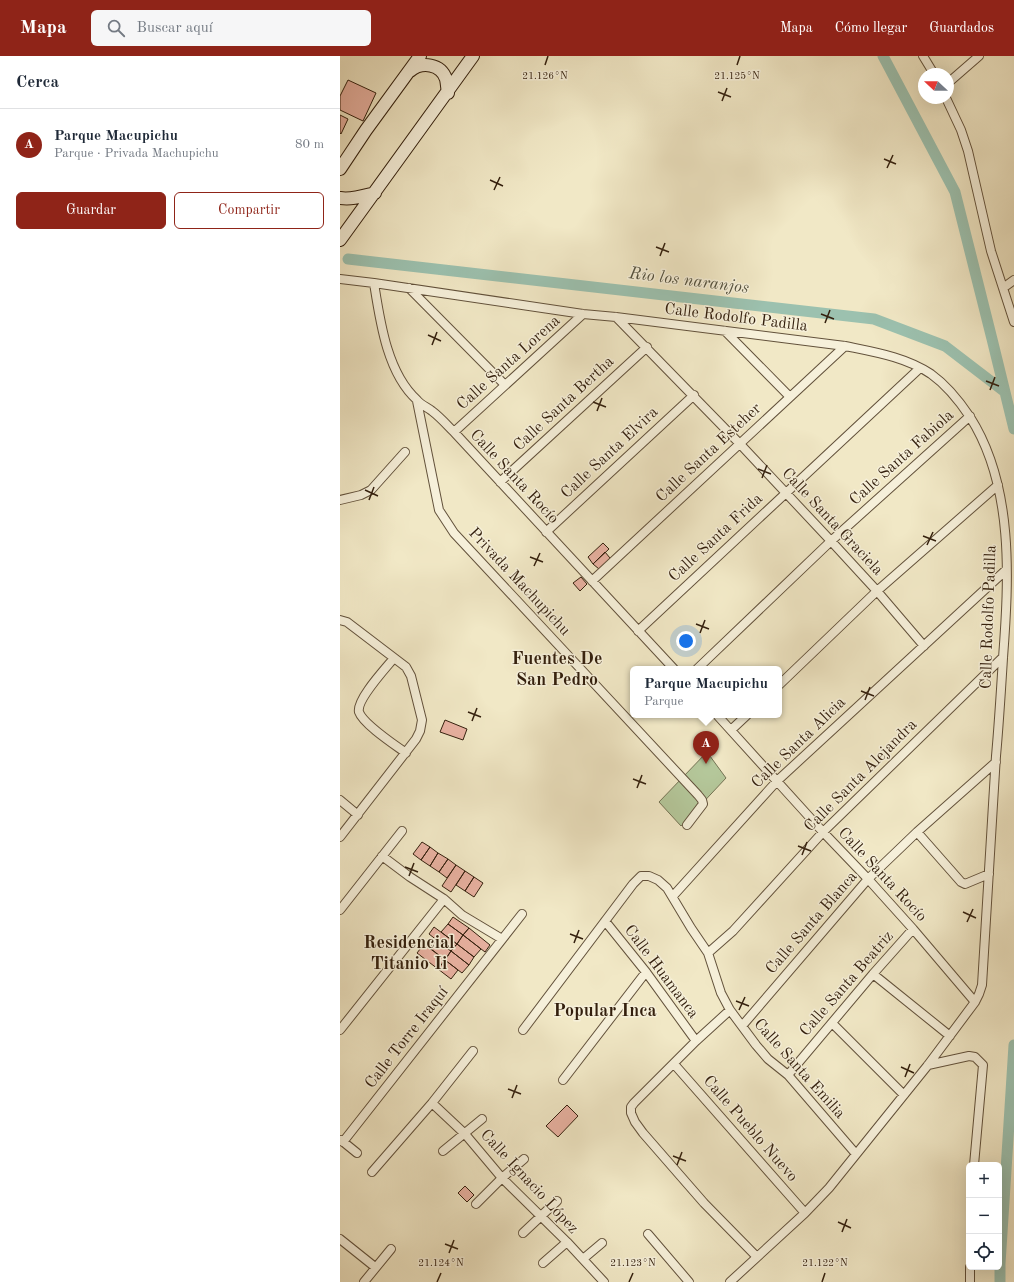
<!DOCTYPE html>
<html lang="es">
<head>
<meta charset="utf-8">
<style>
	:root { --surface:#fff; --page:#f6f6f7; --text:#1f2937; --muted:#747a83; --line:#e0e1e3; --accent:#8f2418 }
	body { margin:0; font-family:"Old Standard TT",serif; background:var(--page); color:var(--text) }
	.controls { position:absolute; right:12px; bottom:12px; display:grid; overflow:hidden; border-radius:6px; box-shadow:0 4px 16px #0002 }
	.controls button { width:36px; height:36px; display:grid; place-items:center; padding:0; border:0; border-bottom:1px solid var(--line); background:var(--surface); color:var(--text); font:20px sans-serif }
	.compass { position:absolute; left:578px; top:12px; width:36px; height:36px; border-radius:50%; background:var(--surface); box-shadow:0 4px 16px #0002; rotate:292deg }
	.you { position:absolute; left:346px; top:585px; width:14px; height:14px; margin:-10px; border:3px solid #fff; border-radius:50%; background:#1a73e8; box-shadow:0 0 0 6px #1a73e833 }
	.badge { display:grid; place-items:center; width:26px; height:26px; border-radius:50%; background:var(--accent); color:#fff; font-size:13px; font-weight:700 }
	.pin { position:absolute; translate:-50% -33px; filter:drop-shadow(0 1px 2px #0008) }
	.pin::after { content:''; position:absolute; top:21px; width:14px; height:12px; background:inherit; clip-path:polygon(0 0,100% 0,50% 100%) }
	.popup { position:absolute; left:290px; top:610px; width:152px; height:52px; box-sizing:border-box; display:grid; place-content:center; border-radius:6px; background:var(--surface); filter:drop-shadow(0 1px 3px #0005); font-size:13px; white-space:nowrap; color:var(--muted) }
	.popup b { font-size:15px; color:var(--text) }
	.popup::after { content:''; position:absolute; left:50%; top:100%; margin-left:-8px; border:8px solid transparent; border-top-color:var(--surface) }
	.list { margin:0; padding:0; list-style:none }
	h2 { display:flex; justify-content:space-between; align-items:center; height:52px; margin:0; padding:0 16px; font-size:17px }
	h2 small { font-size:13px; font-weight:400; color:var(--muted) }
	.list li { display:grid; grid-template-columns:26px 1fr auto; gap:12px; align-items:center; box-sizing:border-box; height:72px; padding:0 16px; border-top:1px solid var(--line) }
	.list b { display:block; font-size:15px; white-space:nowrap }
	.list p { margin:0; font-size:13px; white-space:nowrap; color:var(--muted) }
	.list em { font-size:13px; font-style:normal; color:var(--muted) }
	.actions { display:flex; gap:8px; padding:12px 16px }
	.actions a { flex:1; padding:9px 0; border:1px solid var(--accent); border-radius:6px; text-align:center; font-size:14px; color:var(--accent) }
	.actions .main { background:var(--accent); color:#fff }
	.icon { flex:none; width:22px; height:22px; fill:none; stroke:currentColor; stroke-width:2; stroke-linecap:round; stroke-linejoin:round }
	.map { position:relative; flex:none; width:674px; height:1226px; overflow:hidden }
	header { display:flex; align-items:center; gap:24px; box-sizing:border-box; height:56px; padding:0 20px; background:var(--accent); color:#fff }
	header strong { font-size:19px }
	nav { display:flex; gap:22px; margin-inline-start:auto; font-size:14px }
	.search { width:280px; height:36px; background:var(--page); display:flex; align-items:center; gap:10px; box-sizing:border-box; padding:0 14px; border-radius:6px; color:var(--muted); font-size:15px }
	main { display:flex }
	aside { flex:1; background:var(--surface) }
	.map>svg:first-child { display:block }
	.green { fill:#b4c79a; stroke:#747354 }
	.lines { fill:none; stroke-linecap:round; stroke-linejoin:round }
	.canal { stroke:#9cc1af; stroke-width:11 }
	.building { fill:#e9b2a2; stroke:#331f0d }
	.street-casing { stroke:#62513b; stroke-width:10 }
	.secondary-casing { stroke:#331f0d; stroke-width:14 }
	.street { stroke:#f6f0da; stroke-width:8 }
	.secondary { stroke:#f6f0da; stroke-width:12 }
	.ticks { fill:none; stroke:#331f0d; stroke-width:1.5 }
	.labels { text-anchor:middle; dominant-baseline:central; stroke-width:3; stroke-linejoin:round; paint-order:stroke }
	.street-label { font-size:16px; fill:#331f0d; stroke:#f6f0da }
	.water-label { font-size:17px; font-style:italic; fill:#52503e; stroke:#f6f0da }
	.quarter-label { font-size:18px; font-weight:bold; fill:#331f0d; stroke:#f6f0da }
	.ticks-label { font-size:10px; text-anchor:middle; fill:#331f0d; stroke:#f6f0da; stroke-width:3; stroke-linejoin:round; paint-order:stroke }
</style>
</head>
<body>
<header>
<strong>Mapa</strong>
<div class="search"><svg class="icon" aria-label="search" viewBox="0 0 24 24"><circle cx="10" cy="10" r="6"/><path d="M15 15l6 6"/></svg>Buscar aquí</div>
<nav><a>Mapa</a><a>Cómo llegar</a><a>Guardados</a></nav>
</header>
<main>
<aside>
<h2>Cerca<small></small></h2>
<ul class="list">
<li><span class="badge">A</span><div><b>Parque Macupichu</b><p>Parque · Privada Machupichu</p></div><em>80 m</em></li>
</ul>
<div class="actions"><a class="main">Guardar</a><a>Compartir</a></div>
</aside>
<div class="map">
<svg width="674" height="1226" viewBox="0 0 674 1226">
	<rect width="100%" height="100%" fill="#f1e8c6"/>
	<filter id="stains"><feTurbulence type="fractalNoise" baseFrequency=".005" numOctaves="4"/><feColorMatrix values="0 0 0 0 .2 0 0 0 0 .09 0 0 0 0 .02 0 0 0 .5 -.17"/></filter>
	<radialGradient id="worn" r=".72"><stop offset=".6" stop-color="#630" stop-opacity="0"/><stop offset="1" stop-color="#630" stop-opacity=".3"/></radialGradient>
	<path class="green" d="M367,696L386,722L341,770L319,746Z"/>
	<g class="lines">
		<path class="canal" d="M543,0L615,136L652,283L674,373
			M8,203L534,263L605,290L665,336
			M660,1226V1208L674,989"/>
	</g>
	<path class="building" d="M8,24L36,37L23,65L0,54V40Z
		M0,59L8,63L1,78L0,77Z
		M263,487L269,493L253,508L248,501Z
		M265,496L270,502L259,513L253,508Z
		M241,521L247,528L240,535L233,527Z
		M105,664L127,673L123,684L100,676Z
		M82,786L90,791L81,804L73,798Z
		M90,791L98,797L90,810L81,804Z
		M98,797L108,803L99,816L90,810Z
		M108,803L116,809L107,822L99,816Z
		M116,809L125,815L111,836L102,830Z
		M125,815L134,821L125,835L116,829Z
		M134,821L143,827L134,841L125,835Z
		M113,861L129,872L123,879L108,868Z
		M108,868L123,879L117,888L101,876Z
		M94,871L117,888L111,895L89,878Z
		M129,872L150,889L145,896L123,879Z
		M123,879L141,893L134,901L117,888Z
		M96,884L111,895L105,904L90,892Z
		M84,888L105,904L98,913L77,897Z
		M117,888L134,901L129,909L111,895Z
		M111,895L129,909L122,917L105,904Z
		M105,904L118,914L111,923L98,913Z
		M227,1049L238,1060L218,1081L206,1070Z
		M125,1130L134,1139L127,1146L118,1137Z"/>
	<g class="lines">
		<g class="street-casing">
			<path id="street" d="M583,0L594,18
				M608,27L639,0
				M606,42L621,74L628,95L651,195L674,266
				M0,223L34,227L243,258L276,261L505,290C534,296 566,301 591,318C605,328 620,346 630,361C674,430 669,522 663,602C661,634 659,667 656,700C651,776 647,852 642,929L639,938L635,946L588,1009L489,1132L465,1157L390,1226
				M34,227C40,265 47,317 77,344C81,349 87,351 92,355C100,361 107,369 114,376L334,613
				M69,232L165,329
				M663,232L674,224
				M276,261L400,388L491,485L537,535L584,590
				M385,275L450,341
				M77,345L99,454L114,477L358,739L362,744L363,748L347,769
				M114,376L243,258
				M160,426L307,291
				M0,444L21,439L31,434L65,396
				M206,476L354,339
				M252,525L505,290
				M0,564L7,566L66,611L71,620L82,664L80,675L76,683L0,781
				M298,575L580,312
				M54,602C45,613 16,644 19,656C23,668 55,689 66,697
				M357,613L491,485L630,360
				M439,629L537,535L658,429
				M377,659L483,776L528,823L573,873L635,946
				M391,674L407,659
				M0,744L18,759
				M577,776L621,826L625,828L649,818
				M42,800L70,821L104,843L122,859L162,883
				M333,840L437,725L666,514
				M0,854L62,775
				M265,865L306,916L356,985
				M368,897L393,875L483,776L663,601
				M533,918L610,980
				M390,954L356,985L294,1047L291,1051V1057L295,1066L303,1077L364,1147L417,1201
				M492,967L564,1039
				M402,970L528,823L577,776L656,706
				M0,974L104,843
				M183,974L293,828L301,820H309L318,824L327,832L351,872L368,897L381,937L390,954L416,989L428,1003L448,1019L516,1098
				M334,1008L465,1157
				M588,1009L629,1000L635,1001L643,1009L634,1109
				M448,1019L533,918L573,873
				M223,1024L306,916
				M92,1047L125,1078L162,1122L227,1186L264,1226
				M1,1084L17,1097
				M3,1086L182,858
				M103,1095L142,1063
				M32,1116L92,1047L133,995
				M136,1148L162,1122L184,1103
				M183,1177L217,1145
				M308,1178L349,1226
				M0,1183L35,1211
				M243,1203L262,1187
				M203,1207L227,1186
				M24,1226L51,1193
				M630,1226V1211"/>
		</g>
		<g class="secondary-casing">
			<path id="secondary" d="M70,15C82,5 101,8 106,23C107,27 107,32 108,37
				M0,113L26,74L80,0
				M0,142C12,144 23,140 35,137
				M0,184L133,0"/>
		</g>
		<use href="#street" class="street"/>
		<use href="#secondary" class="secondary"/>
	</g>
	<path class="ticks" d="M205,9L208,0M397,9L400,0M378,36L391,41M382,45L387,32M544,103L556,108M547,112L553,99M150,124L163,130M154,134L160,121M316,191L329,196M320,200L325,187M481,258L494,263M485,267L490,254M88,279L101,285M92,289L97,276M646,325L659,330M650,334L655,321M253,346L266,351M257,355L262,342M418,413L431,418M422,422L427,409M25,434L38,440M29,444L34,431M583,480L596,485M587,489L593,476M190,501L203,506M194,510L200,497M356,568L369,573M360,577L365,564M521,635L534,640M525,644L530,631M128,656L141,661M132,665L137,652M293,723L306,728M297,732L302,719M458,790L471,795M462,799L467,786M65,811L78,816M69,820L74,807M623,856L636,862M627,866L633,853M230,878L243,883M234,887L239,874M396,945L409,950M399,954L405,941M561,1011L574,1017M565,1021L570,1008M168,1033L181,1038M172,1042L177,1029M333,1100L346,1105M337,1109L342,1096M498,1166L511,1172M502,1176L507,1163M105,1188L118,1193M109,1197L114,1184M97,1226L101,1217M289,1226L293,1217M482,1226L485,1217"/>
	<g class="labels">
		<g class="street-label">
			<text transform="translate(396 262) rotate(7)">Calle Rodolfo Padilla</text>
			<text transform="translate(169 307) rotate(-42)">Calle Santa Lorena</text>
			<text transform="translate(224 348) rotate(-43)">Calle Santa Bertha</text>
			<text transform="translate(270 397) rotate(-43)">Calle Santa Elvira</text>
			<text transform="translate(369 397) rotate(-43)">Calle Santa Esteher</text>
			<text transform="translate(562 402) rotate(-42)">Calle Santa Fabiola</text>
			<text transform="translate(174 421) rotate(47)">Calle Santa Rocío</text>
			<text transform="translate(492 466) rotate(47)">Calle Santa Graciela</text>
			<text transform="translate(376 482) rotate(-43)">Calle Santa Frida</text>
			<text transform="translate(179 526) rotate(47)">Privada Machupichu</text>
			<text transform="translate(649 561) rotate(-88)">Calle Rodolfo Padilla</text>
			<text transform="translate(459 687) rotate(-44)">Calle Santa Alicia</text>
			<text transform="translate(521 720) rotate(-45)">Calle Santa Alejandra</text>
			<text transform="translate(542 819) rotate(47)">Calle Santa Rocío</text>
			<text transform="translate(472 867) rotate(-49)">Calle Santa Blanca</text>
			<text transform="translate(321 916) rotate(53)">Calle Huamanca</text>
			<text transform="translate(507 928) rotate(-49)">Calle Santa Beatriz</text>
			<text transform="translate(67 982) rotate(-52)">Calle Torre Iraquí</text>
			<text transform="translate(459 1013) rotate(48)">Calle Santa Emilia</text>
			<text transform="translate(410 1073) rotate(49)">Calle Pueblo Nuevo</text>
			<text transform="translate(189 1126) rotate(47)">Calle Ignacio López</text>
		</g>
		<g class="water-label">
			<text transform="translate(349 225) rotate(7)">Rio los naranjos</text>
		</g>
		<g class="quarter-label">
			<text x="217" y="603">Fuentes De<tspan x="217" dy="21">San Pedro</tspan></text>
			<text x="69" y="887">Residencial<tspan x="69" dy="21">Titanio Ii</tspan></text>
			<text x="265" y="955">Popular Inca</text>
		</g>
	</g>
	<g class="ticks-label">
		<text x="205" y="23">21.126°N</text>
		<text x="397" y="23">21.125°N</text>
		<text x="101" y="1210">21.124°N</text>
		<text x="293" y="1210">21.123°N</text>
		<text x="485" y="1210">21.122°N</text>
	</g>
	<rect width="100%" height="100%" filter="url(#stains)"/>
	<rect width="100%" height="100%" fill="url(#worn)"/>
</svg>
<div class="controls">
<button>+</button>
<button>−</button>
<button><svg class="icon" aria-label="locate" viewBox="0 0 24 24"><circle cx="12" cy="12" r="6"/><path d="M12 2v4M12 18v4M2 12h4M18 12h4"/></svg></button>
</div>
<svg class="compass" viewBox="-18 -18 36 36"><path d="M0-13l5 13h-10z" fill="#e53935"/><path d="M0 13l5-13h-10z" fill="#747a83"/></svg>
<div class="you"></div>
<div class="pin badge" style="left:366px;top:708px">A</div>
<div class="popup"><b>Parque Macupichu</b>Parque</div>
</div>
</main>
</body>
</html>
